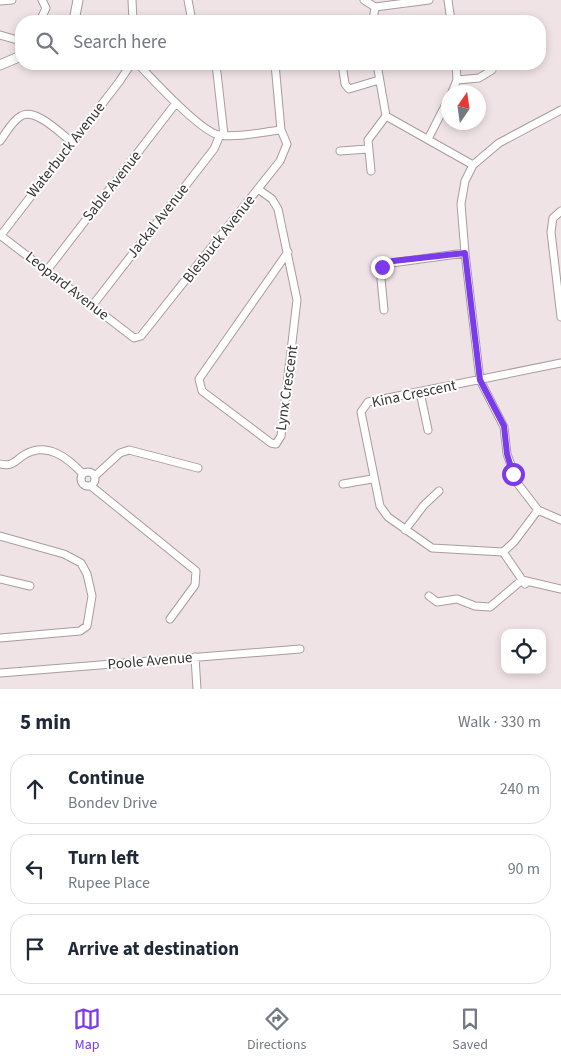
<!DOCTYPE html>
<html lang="en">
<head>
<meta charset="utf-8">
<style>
	:root { --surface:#fff; --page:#f6f6f7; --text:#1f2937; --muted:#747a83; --line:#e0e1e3; --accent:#7c3aed }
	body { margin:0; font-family:"Source Sans 3",sans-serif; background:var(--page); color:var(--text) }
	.controls { position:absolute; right:15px; bottom:15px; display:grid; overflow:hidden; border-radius:10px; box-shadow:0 2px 8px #0003 }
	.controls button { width:45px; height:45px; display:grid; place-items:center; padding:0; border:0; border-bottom:1px solid var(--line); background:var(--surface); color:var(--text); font:25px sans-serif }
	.compass { position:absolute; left:441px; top:85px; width:45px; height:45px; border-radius:50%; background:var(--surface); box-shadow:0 2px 8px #0003; rotate:13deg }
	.stop { position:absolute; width:15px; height:15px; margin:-11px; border:4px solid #7c3aed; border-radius:50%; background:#fff }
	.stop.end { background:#7c3aed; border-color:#fff; box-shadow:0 1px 5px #0008 }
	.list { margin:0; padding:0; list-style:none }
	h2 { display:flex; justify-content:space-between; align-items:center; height:65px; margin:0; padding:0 20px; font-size:21px }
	h2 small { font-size:16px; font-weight:400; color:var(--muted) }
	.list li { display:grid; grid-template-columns:32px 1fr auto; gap:15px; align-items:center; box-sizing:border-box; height:70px; margin:0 10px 10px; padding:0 10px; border:1px solid var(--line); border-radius:20px }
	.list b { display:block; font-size:19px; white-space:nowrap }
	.list p { margin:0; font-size:16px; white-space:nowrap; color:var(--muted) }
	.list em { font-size:16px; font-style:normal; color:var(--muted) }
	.icon { flex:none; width:28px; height:28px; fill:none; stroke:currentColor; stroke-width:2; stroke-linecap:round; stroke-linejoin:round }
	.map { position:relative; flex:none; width:561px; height:689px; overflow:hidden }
	.search { position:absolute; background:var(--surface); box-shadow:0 2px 8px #0003; left:15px; right:15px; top:15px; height:55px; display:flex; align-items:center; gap:12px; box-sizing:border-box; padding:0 18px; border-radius:20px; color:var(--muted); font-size:19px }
	.sheet { height:305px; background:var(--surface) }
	nav { display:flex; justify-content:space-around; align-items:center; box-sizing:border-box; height:70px; border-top:1px solid var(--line); background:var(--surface); font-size:14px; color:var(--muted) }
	nav a { display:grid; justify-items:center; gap:2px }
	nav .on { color:var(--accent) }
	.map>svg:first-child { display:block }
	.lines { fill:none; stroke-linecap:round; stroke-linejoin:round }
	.minor-casing { stroke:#a89c9f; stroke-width:9 }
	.tertiary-casing { stroke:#a89c9f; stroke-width:11 }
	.minor { stroke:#fff; stroke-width:7 }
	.tertiary { stroke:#fff; stroke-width:9 }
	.route { stroke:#7c3aed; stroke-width:6 }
	.labels { text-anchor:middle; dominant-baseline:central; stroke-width:4; stroke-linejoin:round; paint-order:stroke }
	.street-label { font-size:15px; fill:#383334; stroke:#fff }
</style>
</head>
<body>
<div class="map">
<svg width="561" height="689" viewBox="0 0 561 689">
	<rect width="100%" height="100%" fill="#f0e3e5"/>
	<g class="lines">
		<g class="minor-casing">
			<path id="minor" d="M132,0L133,21
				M188,0L192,21
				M364,0L375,7
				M448,0L451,21
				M0,1L12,0
				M375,7L429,0
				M40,21L46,8L42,0
				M373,21L375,7
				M0,35L21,41
				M138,64C152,79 201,132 219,135C238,138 262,132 281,130
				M216,64L224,135
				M275,64L281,130
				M342,64L345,84L349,89L379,80
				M377,64L386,116
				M457,80L479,78L492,70
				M452,92L457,80L456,64
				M561,110L499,143L473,165L465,181L461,204L465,253L480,380L504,427L507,454L518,484L538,510L561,520
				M386,116L473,165
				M428,139L448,100
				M0,141C6,133 12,121 21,116C35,107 61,134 72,142
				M340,151L368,149
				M371,171L368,140L386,116
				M258,189L272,199L278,209L297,300L281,436L276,444L271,443L202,391L199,379L288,252
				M561,211L553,218L551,232L561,317
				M0,235L134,338L141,336L280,161L287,144L281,130
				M1,235L119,82L131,64
				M48,269L176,103
				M92,306L214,149L220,135
				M384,310L381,279L384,264L465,253
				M420,392L428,430
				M0,464C12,467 15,461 24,455C47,441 68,458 83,474
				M81 479a7 7 0 1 1 14 0a7 7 0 1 1-14 0Z
				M95,476L120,453L129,450L198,468
				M343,484L372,479
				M91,486L196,571L195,585L170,619
				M538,510L514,542L503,552L432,548L388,517L380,506L361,412L368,402L561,363
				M405,530L424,505L439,491
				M0,536L64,554L81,563L87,574L92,596L87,626L80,631L0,638
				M503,552L525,584
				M0,579L30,586
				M429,596L437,602L457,599L475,606L490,607L522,580L561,589
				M195,657L197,689
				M0,673L300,649"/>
		</g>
		<g class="tertiary-casing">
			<path id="tertiary" d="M74,21L78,0
				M0,65L21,56"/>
		</g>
		<use href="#minor" class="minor"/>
		<use href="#tertiary" class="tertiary"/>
	</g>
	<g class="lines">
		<path class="route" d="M382,267L393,261L465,253L480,380L504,426L507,454L513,474"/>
	</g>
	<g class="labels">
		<g class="street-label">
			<text transform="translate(66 150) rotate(-52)">Waterbuck Avenue</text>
			<text transform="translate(112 186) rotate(-52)">Sable Avenue</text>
			<text transform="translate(158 221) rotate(-52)">Jackal Avenue</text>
			<text transform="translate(219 239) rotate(-52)">Blesbuck Avenue</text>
			<text transform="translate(67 286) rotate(38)">Leopard Avenue</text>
			<text transform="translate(287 388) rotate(-82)">Lynx Crescent</text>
			<text transform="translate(414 394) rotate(-12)">Kina Crescent</text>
			<text transform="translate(150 661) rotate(-5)">Poole Avenue</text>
		</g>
	</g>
</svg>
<div class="controls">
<button><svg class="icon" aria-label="locate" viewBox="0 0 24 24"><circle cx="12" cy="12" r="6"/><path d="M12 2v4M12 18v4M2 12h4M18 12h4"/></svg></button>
</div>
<svg class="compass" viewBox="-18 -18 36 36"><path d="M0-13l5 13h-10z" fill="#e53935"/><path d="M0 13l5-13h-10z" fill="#747a83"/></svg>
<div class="stop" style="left:513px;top:474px"></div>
<div class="stop end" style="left:382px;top:267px"></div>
<div class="search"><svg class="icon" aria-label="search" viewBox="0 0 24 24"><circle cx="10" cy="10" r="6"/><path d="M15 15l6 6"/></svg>Search here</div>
</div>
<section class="sheet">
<h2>5 min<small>Walk · 330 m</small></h2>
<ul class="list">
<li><svg class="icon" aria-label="ahead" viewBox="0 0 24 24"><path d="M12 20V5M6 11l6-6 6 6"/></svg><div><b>Continue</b><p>Bondev Drive</p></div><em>240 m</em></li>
<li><svg class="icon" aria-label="left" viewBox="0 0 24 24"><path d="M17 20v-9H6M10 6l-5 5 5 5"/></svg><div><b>Turn left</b><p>Rupee Place</p></div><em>90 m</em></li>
<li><svg class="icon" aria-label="arrive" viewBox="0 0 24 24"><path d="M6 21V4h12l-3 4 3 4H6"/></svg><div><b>Arrive at destination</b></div></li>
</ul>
</section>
<nav>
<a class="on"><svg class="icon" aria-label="map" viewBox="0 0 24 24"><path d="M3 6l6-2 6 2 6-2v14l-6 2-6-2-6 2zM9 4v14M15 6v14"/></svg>Map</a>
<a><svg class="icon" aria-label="directions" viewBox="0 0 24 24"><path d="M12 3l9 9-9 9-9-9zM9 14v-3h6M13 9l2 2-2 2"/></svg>Directions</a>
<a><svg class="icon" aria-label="saved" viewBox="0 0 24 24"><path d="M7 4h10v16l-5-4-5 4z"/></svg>Saved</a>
</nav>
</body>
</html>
